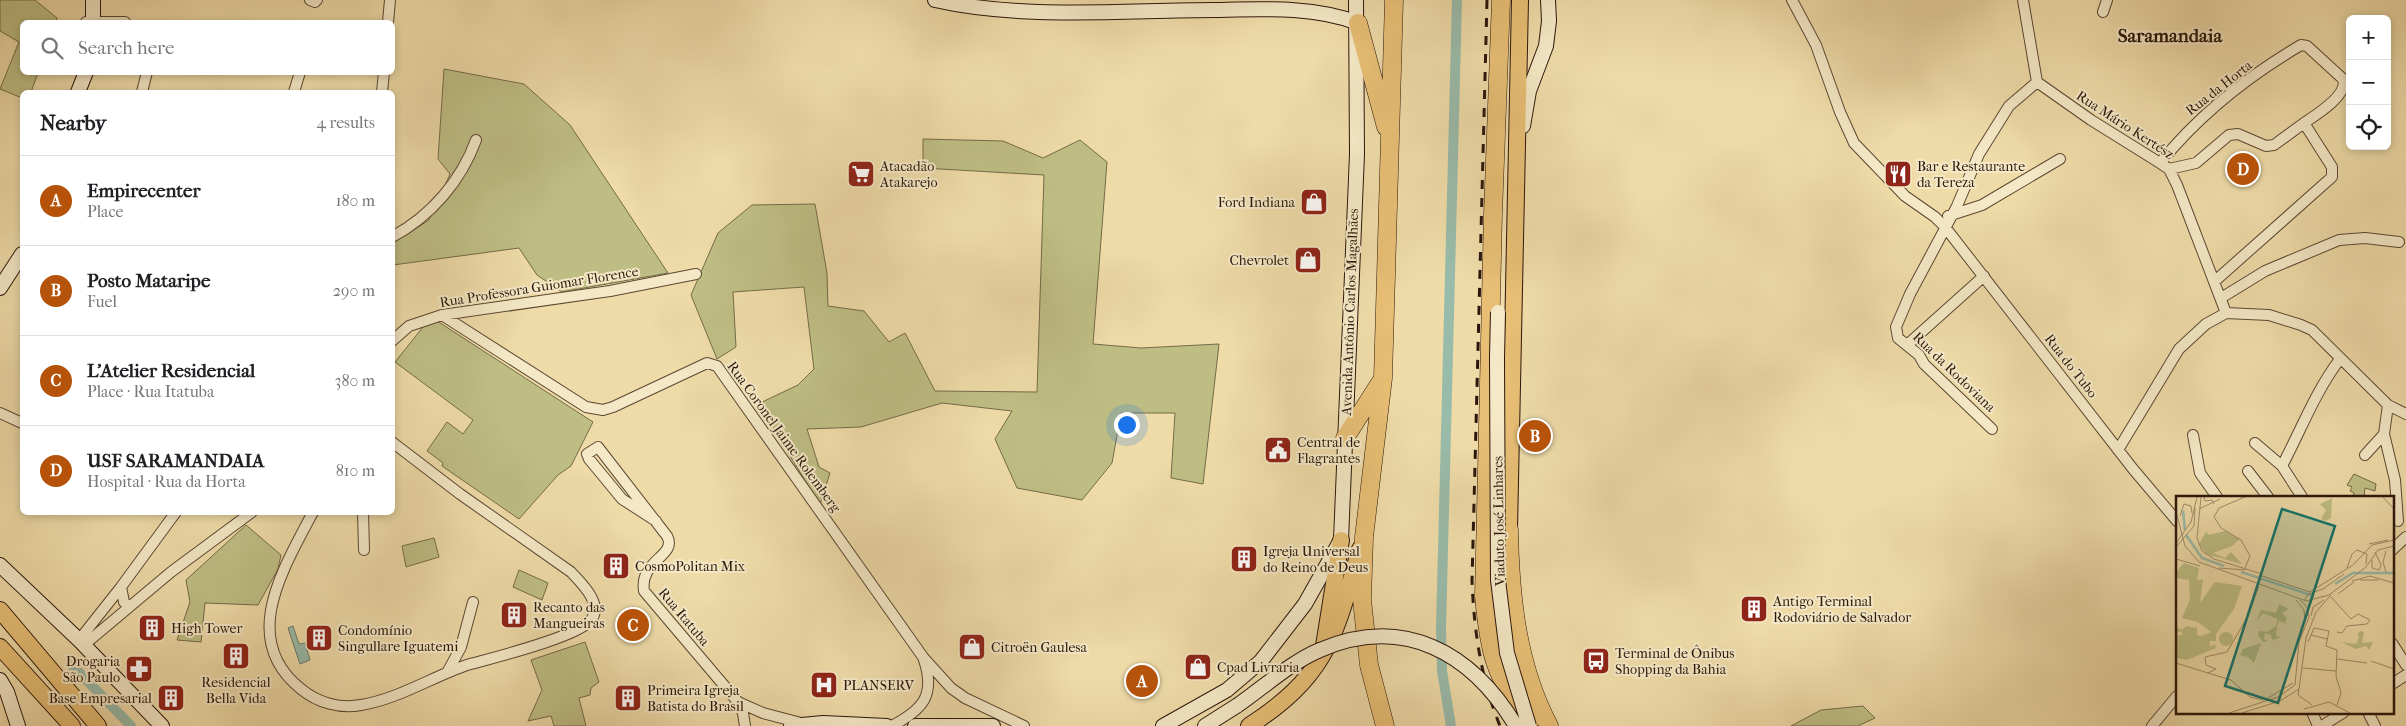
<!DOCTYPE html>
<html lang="en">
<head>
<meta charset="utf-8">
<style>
	:root { --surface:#fff; --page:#f6f6f6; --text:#202124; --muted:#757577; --line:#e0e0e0; --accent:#b45309 }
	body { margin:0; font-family:"IM FELL French Canon",serif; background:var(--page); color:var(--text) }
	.controls { position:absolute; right:15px; top:15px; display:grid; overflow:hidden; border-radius:8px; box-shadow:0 2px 8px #0003 }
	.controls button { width:45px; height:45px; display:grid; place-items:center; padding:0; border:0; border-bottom:1px solid var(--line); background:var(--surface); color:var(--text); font:25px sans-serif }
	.you { position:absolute; left:1126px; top:424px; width:18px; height:18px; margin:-12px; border:4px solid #fff; border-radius:50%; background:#1a73e8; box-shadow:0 0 0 8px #1a73e833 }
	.badge { display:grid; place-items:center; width:32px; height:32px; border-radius:50%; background:var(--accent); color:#fff; font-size:16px; font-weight:700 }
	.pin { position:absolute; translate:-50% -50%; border:2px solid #fff; box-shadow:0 1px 5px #0006 }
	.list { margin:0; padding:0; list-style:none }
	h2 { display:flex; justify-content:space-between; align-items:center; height:65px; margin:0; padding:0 20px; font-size:21px }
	h2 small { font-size:16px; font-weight:400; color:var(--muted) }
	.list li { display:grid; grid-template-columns:32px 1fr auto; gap:15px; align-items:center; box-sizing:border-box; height:90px; padding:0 20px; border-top:1px solid var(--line) }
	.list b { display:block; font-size:19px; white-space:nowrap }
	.list p { margin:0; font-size:16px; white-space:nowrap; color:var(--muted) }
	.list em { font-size:16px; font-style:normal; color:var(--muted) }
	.icon { flex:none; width:28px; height:28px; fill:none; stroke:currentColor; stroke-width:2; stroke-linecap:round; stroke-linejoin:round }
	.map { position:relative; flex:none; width:2406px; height:726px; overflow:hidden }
	.search { position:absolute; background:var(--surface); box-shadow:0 2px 8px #0003; left:20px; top:20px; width:375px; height:55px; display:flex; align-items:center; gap:12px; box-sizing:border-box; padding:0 18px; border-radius:8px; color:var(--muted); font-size:19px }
	.panel { position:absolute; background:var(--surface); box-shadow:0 2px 8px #0003; left:20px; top:90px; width:375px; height:425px; border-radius:8px }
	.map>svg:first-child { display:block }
	.green { fill:#bebe84; stroke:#756a48 }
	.water { fill:#9ba; stroke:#6d796a }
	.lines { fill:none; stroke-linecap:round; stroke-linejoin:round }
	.canal { stroke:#9ba; stroke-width:10 }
	.street-casing { stroke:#5c4732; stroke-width:12 }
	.secondary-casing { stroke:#2c160b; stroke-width:16 }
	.primary-casing { stroke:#2c160b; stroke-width:18 }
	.highway-casing { stroke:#2c160b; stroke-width:19 }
	.street { stroke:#f4e8c6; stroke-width:10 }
	.secondary { stroke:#f4e8c6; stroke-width:14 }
	.primary { stroke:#e7be74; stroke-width:16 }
	.highway { stroke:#e7be74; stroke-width:18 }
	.rail { stroke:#2c160b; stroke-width:3; stroke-dasharray:9 9; stroke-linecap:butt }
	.secondary-bridge-casing { stroke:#2c160b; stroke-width:16; stroke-linecap:butt }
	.secondary-bridge { stroke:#f4e8c6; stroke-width:14 }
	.labels { text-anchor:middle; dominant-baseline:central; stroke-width:4; stroke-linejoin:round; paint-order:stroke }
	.street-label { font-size:14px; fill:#2c160b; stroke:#f4e8c6 }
	.poi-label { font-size:14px; fill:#2c160b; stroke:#f4e8c6; text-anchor:start }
	.district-label { font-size:19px; font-weight:bold; fill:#2c160b; stroke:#f4e8c6 }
	.inset-river { fill:none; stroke:#9ba; stroke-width:2.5 }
	.inset-road { fill:none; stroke:#a08c69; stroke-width:1 }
	.view { fill:#0f766e; fill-opacity:0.15; stroke:#0f766e; stroke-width:2.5 }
	.inset-edge { fill:none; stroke:#2c160b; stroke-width:2.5 }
</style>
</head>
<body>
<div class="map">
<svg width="2406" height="726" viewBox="0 0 2406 726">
	<rect width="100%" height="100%" fill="#eedba8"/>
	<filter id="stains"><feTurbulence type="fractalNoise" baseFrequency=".004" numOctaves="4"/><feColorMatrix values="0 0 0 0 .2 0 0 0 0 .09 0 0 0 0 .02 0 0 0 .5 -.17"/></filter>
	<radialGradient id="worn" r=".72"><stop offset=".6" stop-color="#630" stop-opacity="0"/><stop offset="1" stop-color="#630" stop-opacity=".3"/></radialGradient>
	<path class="green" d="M0,0H35L57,18L56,22H22V72L38,73L31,92H22V98L0,89L19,42L0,31Z
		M444,69L524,84L570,125L668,273L562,292L537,275L519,248L393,265V243L429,220L450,174L438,159Z
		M923,139L1003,141L1043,158L1080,140L1107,162L1093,344L1141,348L1219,344L1203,484L1171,478L1175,413H1121L1112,463L1082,500L1017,488L995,439L1012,411L942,403L861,427L807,429L819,467L830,473L820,505L758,404L798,385L814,369L804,287L733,292L736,347L717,359L691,295L718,233L752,205L815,204L827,273L828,306L864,311L889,342L905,333L935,391L1037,392L1044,175L923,168Z
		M431,317L593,422L571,466L558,475L519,519L442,466L443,463L427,451L447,422L463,434L473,420L395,362Z
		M2354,474L2376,484L2375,491L2365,488L2364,497L2353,496L2354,493L2350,491L2352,487L2347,485Z
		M246,525L281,555L278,569L258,605L205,603L201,642L177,640L190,602L186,580Z
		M434,538L439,557L406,567L402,546Z
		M519,570L548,583L542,600L513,587Z
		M585,642L599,682L591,688L590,695L579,698L586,726H554L551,716L528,721L542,690L531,660Z
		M1863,706L1875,718L1858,726H1791L1821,710Z"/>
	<path class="water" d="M293,626L299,644L305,643L310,660L300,664L288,628Z"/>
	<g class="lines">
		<path class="canal" d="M71,664L131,726
			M1451,726L1442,671L1441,628L1457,0"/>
		<g class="street-casing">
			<path id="street" d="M310,0L315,2L317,0
				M1792,0L1816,45L1840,112L1854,143L1905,196L1935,217L1945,227L2133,469L2177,521
				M2023,0L2037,82
				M2103,12L2107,0
				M86,22H125
				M388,22L390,0
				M2037,82L2091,120L2160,163L2169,169L2177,185L2226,313
				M142,92L147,72
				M294,92L300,72
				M382,92L384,72
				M2160,163C2199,115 2248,76 2301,45L2307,46L2343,79C2349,95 2316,115 2304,123L2332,167V177L2215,281
				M2169,169L2196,163L2229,135L2238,134L2266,146L2274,145L2304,123
				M1948,216L1982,205L2060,159
				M392,237C431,216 461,181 476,140
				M2221,298L2265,271L2339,240L2365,238L2399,242
				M442,315L586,407L603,410L613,407L707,363L717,366L923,657L951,688L965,698L1024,726
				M392,341L409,326L442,315L610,291L696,274
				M1907,345L1984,276
				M2388,405L2384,434L2395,480L2398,521
				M0,413L22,423
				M1992,429L1924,364L1919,355L1898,338L1896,327L1910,294L1957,206L1979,154L2009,106L2037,82
				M2193,435L2200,473L2217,497
				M2255,443L2282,466L2302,497
				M2118,450L2179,349L2206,324L2226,313L2269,315L2301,325L2312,330L2388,405L2406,414
				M2365,455L2384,434
				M2282,466C2301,430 2315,392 2340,359
				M2248,471L2268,497
				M313,512C284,568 238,639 301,689C318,703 340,709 361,705C398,699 432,677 467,665C492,658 578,637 591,620C604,604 581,583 571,572L460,494L392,442
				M363,512L364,550
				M656,521L622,499L589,459L587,454L598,447L667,536C678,556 639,560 644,591L738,702L743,713L745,726
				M2392,550L2406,537
				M128,606L124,602L121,587L176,512
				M79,640L121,587
				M2392,643L2406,665
				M84,645L171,572L252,512
				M448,671L461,647L473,602
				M2392,684L2406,675
				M738,702L763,713L801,723
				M2312,712L2318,726
				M2368,712L2375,726
				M892,726C922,710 936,696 924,660
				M2152,726L2177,696
				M2322,726L2344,712"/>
		</g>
		<g class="secondary-casing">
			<path id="secondary" d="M935,0C1023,20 1125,10 1215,10C1262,9 1314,6 1358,23
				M93,22V0
				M78,92L86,72
				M1523,126L1529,91L1546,46L1549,21L1548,0
				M0,288L22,254
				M0,565L79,640L162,726
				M0,680L7,692L18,726
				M791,726L823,723L887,726
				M915,726H993
				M1163,726L1227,690L1261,661L1305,604L1341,540L1357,154L1356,0
				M1205,726L1238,705"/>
		</g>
		<g class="primary-casing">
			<path id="primary" d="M1509,529L1520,0
				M0,610L98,726
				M1324,646L1341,540
				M0,647L72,726
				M1249,726C1329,674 1335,635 1360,549"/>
		</g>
		<g class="highway-casing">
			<path id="highway" d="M1501,0L1493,214L1484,596C1489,650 1494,678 1530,720
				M1358,23L1386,127
				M1345,438L1380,383
				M1509,529C1510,597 1517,665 1549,726
				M1385,726L1369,665L1362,600L1364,537L1383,378L1394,0"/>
		</g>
		<use href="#street" class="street"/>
		<use href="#secondary" class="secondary"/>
		<use href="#primary" class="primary"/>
		<use href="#highway" class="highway"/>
		<path class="rail" d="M1487,0L1472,581C1474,631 1481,679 1500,726"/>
		<g class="secondary-bridge-casing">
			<path id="secondary-bridge" d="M1498,312L1497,357L1498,580L1507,653L1529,726
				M1238,705C1264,687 1291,662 1320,650C1404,614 1472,653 1516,726"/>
		</g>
		<use href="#secondary-bridge" class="secondary-bridge"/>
	</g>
	<defs>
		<g id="supermarket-square" transform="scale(1.4375)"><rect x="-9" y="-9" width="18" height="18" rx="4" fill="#8f2418" stroke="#f4e8c6"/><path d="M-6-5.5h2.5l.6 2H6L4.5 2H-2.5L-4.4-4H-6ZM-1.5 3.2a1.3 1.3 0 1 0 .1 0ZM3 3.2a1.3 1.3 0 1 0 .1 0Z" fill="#fff"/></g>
		<g id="restaurant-square" transform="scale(1.4375)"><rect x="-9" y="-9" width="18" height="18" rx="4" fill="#8f2418" stroke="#f4e8c6"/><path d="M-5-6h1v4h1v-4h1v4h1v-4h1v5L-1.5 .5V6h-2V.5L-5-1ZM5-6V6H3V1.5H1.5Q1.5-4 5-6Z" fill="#fff"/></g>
		<g id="shop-square" transform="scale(1.4375)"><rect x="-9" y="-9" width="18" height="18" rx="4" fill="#8f2418" stroke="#f4e8c6"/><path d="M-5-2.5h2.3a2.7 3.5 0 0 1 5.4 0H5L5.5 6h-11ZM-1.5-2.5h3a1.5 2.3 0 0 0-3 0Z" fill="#fff"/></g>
		<g id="civic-square" transform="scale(1.4375)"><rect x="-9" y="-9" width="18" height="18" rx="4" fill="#8f2418" stroke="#f4e8c6"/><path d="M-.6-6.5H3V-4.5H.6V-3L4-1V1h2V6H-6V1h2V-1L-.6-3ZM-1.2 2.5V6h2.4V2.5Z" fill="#fff"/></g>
		<g id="building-square" transform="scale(1.4375)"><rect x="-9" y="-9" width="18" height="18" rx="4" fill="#8f2418" stroke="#f4e8c6"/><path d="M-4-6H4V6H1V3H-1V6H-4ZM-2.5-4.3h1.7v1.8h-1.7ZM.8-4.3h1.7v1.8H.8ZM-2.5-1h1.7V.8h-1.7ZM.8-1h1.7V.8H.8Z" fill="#fff"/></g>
		<g id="bus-square" transform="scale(1.4375)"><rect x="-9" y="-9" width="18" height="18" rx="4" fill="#8f2418" stroke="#f4e8c6"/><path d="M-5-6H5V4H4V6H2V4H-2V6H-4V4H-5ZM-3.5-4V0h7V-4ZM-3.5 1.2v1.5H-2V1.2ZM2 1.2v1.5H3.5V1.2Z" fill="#fff"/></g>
		<g id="pharmacy-square" transform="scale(1.4375)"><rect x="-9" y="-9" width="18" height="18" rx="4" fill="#8f2418" stroke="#f4e8c6"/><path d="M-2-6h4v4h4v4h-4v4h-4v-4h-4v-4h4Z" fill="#fff"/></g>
		<g id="hospital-square" transform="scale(1.4375)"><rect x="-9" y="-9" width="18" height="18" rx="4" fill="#8f2418" stroke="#f4e8c6"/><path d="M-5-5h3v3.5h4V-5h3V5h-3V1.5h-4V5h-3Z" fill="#fff"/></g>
	</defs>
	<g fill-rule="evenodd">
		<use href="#supermarket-square" x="861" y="174"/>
		<use href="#restaurant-square" x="1898" y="174"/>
		<use href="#shop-square" x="1314" y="202"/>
		<use href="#shop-square" x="1308" y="260"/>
		<use href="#civic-square" x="1278" y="450"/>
		<use href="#building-square" x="1244" y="559"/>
		<use href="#building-square" x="616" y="566"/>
		<use href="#building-square" x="1754" y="609"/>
		<use href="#building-square" x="514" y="615"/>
		<use href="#building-square" x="152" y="628"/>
		<use href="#building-square" x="319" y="638"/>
		<use href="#shop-square" x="972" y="647"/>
		<use href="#building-square" x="236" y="656"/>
		<use href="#bus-square" x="1596" y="661"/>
		<use href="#shop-square" x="1198" y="667"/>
		<use href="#pharmacy-square" x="139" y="669"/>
		<use href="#hospital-square" x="824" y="685"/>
		<use href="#building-square" x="171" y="698"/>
		<use href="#building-square" x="628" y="698"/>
	</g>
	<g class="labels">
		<g class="street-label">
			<text transform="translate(2219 88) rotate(-38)">Rua da Horta</text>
			<text transform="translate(2125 125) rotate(33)">Rua Mário Kertész</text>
			<text transform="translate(539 287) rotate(-9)">Rua Professora Guiomar Florence</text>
			<text transform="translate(1350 312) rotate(-88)">Avenida Antônio Carlos Magalhães</text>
			<text transform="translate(2071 366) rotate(52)">Rua do Tubo</text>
			<text transform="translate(1954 372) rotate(44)">Rua da Rodoviana</text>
			<text transform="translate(784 437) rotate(54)">Rua Coronel Jaime Rolemberg</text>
			<text transform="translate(1499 521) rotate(-91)">Viaduto José Linhares</text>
			<text transform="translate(684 617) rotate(50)">Rua Itatuba</text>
		</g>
		<g class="poi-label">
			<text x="880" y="166">Atacadão<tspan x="880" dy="16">Atakarejo</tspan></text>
			<text x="1917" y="166">Bar e Restaurante<tspan x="1917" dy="16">da Tereza</tspan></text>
			<text x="1295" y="202" text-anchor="end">Ford Indiana</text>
			<text x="1289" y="260" text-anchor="end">Chevrolet</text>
			<text x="1297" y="442">Central de<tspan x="1297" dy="16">Flagrantes</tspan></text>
			<text x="1263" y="551">Igreja Universal<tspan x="1263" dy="16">do Reino de Deus</tspan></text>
			<text x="635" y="566">CosmoPolitan Mix</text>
			<text x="1773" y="601">Antigo Terminal<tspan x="1773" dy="16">Rodoviário de Salvador</tspan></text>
			<text x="533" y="607">Recanto das<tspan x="533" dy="16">Mangueiras</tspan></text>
			<text x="171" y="628">High Tower</text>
			<text x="338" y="630">Condomínio<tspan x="338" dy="16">Singullare Iguatemi</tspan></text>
			<text x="991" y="647">Citroën Gaulesa</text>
			<text x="1615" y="653">Terminal de Ônibus<tspan x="1615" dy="16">Shopping da Bahia</tspan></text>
			<text x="120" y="661" text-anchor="end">Drogaria<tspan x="120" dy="16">São Paulo</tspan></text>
			<text x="1217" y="667">Cpad Livraria</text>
			<text x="236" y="682" text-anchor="middle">Residencial<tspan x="236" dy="16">Bella Vida</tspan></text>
			<text x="843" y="685">PLANSERV</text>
			<text x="647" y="690">Primeira Igreja<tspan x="647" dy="16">Batista do Brasil</tspan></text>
			<text x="152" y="698" text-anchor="end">Base Empresarial</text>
		</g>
		<g class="district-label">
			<text x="2170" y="36">Saramandaia</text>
		</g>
	</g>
	<g transform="translate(2176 496)">
		<rect width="218" height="218" fill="#eedba8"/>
		<path d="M156,2L155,22L150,25L145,23L150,14L144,8ZM49,35L64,43L56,50L37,57L49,62L55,56L66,68L30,58L23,48L30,36L33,39ZM8,67L23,72L21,84L27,83L24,107L39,86L66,90L58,113L40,138V145H34V151L39,148L40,152L11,164L1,162L0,139H7L5,135L1,137L0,129L5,134L11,130L21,132V139L25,140L35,136L22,126L6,122L14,104L13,84L0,82V76ZM103,108L113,113L106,117L111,122L109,127L103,125L101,130L100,140L105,141L96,144L95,139L89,137L88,143L92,145L87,146L82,139L83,135L91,136L100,130L102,123L87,117L81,125L85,114L100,117ZM185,135L188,136L186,147L197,146L193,154L190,150L180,153L165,146L180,148L183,141L181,138ZM43 143a7 7 0 1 1 14 0a7 7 0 1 1-14 0ZM85,147L78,167L72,161L64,159L67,153Z" fill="#bebe84"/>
		<path class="inset-river" d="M7,15L9,34M10,39L26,62L48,70M65,76L138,100M159,88L177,77H218"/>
		<path class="inset-road" d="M25,1L21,42L26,55L38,63L86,78M28,1L29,5L36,4L38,8M69,1L43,12L38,21L45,32L65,44L74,60L69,72M207,1L218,13M23,13L44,3M0,15L9,50L23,66L130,105L153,99L190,71L202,54L218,50M4,20L8,8L15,10L16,17M0,47L15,26L21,1M193,48L212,44M0,51L18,30L19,12M0,63L24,70M196,64V72L203,74L205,69L199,56M43,72L69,74M171,72L176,58L181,54L191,58L190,68M210,76L207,66L210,55M83,79L134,96L177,69L196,49L218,44M184,84H203M176,85L194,80L218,87M162,98L178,86M155,101L175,123L182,118L194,124L191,128L171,130L166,137L161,136M120,104L128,114L129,126M128,105L132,98L147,93L168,78M135,120L137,111L148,104M135,139L151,143M132,146L138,132L153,135L150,150L161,154L160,180L165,197L161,209M161,163L191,167M195,165L218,173M0,167L32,177L40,173M127,172L160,175M40,173L30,169L29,161L51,156L72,120L83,90M32,177L55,184L74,201L87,204M123,193L122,199L136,209M92,202L117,187M128,213L153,206L174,217M53,217L102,201L119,189L123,146L133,121L131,111L124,104M66,217L104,205L123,193L130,142L140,116L155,99"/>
		<path class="view" d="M106,13L159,30L102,207L49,190Z"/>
		<rect width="218" height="218" class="inset-edge"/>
	</g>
	<rect width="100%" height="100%" filter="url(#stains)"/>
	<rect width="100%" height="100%" fill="url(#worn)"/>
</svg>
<div class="controls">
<button>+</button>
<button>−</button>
<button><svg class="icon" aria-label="locate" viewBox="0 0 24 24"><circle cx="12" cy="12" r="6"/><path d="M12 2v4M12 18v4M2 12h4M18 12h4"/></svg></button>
</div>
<div class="you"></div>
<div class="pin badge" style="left:1142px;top:681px">A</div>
<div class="pin badge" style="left:1535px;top:436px">B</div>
<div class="pin badge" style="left:633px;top:625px">C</div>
<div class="pin badge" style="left:2243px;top:169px">D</div>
<div class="search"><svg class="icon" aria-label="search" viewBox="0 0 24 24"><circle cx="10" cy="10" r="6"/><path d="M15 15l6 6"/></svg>Search here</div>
<section class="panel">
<h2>Nearby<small>4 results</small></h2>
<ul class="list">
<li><span class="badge">A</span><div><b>Empirecenter</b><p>Place</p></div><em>180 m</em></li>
<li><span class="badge">B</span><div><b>Posto Mataripe</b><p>Fuel</p></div><em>290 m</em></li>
<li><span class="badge">C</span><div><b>L'Atelier Residencial</b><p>Place · Rua Itatuba</p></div><em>380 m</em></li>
<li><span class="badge">D</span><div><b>USF SARAMANDAIA</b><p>Hospital · Rua da Horta</p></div><em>810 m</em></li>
</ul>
</section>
</div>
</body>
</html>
